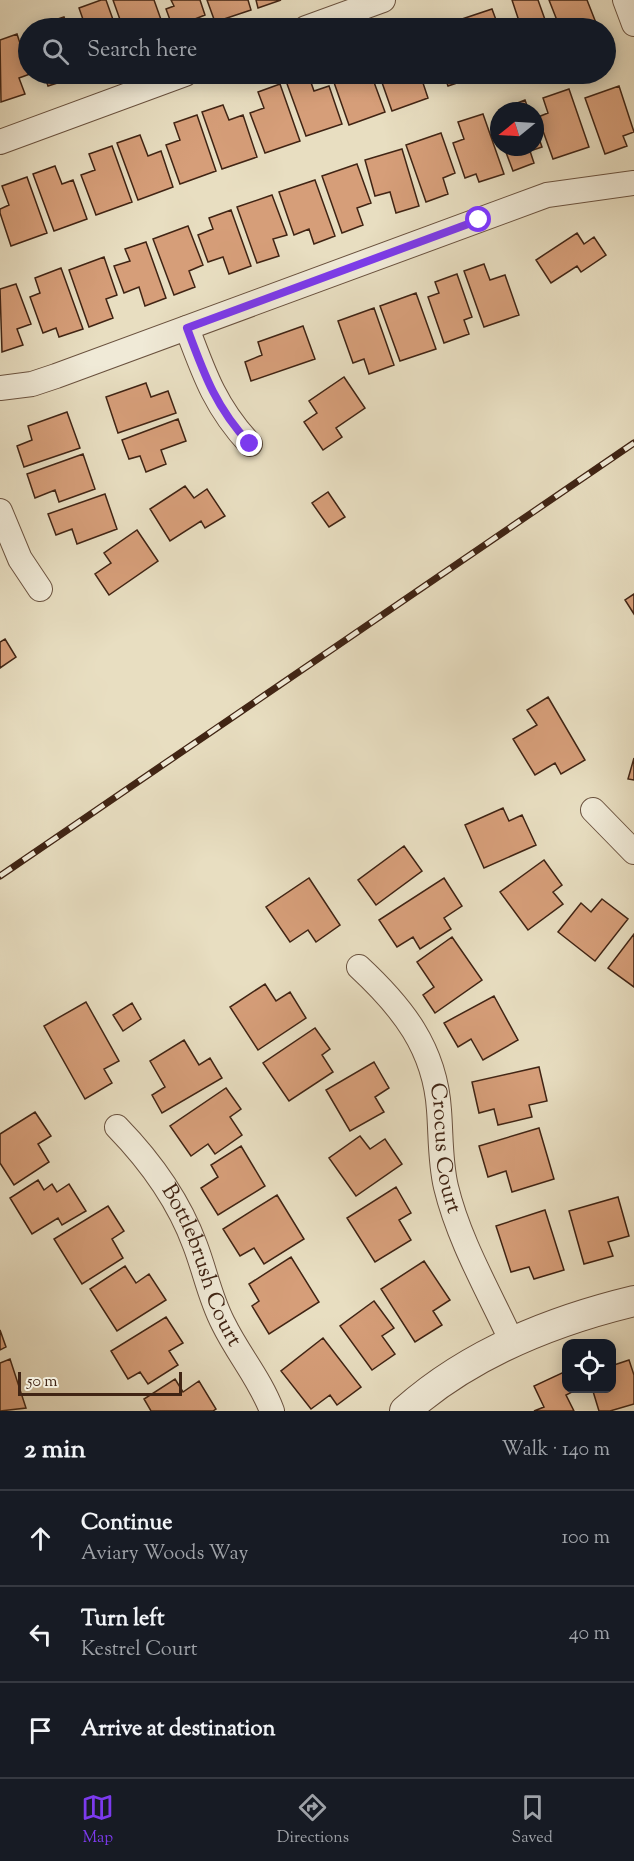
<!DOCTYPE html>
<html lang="en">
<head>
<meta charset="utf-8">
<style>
	:root { --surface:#171b24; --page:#20242c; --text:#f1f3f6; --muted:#9ea1a6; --line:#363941; --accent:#7c3aed }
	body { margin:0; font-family:"Sorts Mill Goudy",serif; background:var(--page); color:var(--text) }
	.controls { position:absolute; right:18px; bottom:18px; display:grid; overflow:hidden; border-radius:12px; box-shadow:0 3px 15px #0003 }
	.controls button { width:54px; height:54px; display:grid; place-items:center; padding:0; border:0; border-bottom:2px solid var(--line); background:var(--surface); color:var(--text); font:30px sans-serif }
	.compass { position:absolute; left:490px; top:102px; width:54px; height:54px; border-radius:50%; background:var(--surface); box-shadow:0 3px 15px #0003; rotate:252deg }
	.scale { position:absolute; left:18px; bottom:15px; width:164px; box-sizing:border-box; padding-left:6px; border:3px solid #402414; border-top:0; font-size:16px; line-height:21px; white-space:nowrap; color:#402414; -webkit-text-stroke:4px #f0ead7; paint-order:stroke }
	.stop { position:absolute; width:18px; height:18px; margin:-14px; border:4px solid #7c3aed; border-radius:50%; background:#fff }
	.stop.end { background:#7c3aed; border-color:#fff; box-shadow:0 2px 6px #0008 }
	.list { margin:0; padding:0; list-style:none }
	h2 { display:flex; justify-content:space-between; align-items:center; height:78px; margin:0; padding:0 24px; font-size:26px }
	h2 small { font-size:20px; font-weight:400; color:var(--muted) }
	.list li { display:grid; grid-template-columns:39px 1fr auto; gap:18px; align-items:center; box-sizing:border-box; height:96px; padding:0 24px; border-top:2px solid var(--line) }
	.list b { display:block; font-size:22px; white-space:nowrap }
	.list p { margin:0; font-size:20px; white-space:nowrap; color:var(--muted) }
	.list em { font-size:20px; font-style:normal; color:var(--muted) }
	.icon { flex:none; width:33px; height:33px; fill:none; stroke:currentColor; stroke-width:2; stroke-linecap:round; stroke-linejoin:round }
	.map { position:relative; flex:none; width:634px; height:1411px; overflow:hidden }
	.search { position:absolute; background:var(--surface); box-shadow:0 3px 15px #0003; left:18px; right:18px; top:18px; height:66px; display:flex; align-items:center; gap:15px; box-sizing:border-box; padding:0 21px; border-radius:33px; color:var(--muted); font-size:22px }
	.sheet { height:366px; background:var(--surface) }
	nav { display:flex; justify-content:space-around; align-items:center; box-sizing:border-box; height:84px; border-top:2px solid var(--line); background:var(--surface); font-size:16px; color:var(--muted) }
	nav a { display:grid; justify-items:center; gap:3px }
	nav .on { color:var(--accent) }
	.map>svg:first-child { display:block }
	.building { fill:#d69e79; stroke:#402414; stroke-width:1.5 }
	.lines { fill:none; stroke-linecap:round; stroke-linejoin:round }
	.minor-casing { stroke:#6a523f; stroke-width:26 }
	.tertiary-casing { stroke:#6a523f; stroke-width:32 }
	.minor { stroke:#f0ead7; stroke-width:24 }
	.tertiary { stroke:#f0ead7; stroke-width:30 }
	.rail-casing { stroke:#402414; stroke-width:7 }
	.rail { stroke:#f0ead7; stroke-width:4.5; stroke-dasharray:14; stroke-linecap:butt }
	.route { stroke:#7c3aed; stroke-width:8 }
	.labels { text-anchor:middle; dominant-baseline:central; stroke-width:6; stroke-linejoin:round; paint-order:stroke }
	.street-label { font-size:22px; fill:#402414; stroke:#f0ead7 }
</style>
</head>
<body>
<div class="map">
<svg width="634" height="1411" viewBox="0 0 634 1411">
	<rect width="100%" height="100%" fill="#e8dec1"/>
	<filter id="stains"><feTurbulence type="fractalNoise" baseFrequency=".00333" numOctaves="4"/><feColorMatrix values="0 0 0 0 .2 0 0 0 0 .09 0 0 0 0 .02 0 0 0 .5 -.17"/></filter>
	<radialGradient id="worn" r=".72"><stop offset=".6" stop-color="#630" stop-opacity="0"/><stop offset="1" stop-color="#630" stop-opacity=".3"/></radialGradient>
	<path class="building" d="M101,0H106L116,28H86L79,8Z
		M113,0H154L164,28H123Z
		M171,0H200L205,15L195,19L198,28H173L166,9L174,6Z
		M207,0H248L251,10L215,22Z
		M256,0H281L258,8Z
		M512,0H538L548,28H509L507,25L519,21Z
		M549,0H587L598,28H560Z
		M492,9L499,28H459L456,21Z
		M64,17L68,28H30Z
		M449,22L452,28H429Z
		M17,34L30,74L19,78L25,94L1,102L0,40Z
		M44,74H69L70,79L48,86Z
		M308,74L314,91L329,86L342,124L306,136L286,81Z
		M331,74H371L385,112L349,125Z
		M379,74H420L428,98L392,111Z
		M427,74H468L469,79L448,86L444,75L429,80Z
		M474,74H493L476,79Z
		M280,84L300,141L265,153L250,113L264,108L258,92Z
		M619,86L634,132L623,136L627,146L605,154L585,98Z
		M569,89L589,147L553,159L538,117L548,113L543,98Z
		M525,100L529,111H500L499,110Z
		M223,105L229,120L243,115L257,157L222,169L202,112Z
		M483,114L504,174L479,182L476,174L465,178L453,143L464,139L458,122Z
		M197,115L216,171L180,184L166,145L180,140L174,123Z
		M535,127L542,147L530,151L534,163L513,171L504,147H535Z
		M441,133L455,173L443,178L448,194L426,202L406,145Z
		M140,135L148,156L161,151L173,187L138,200L117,143Z
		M112,146L132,202L96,215L81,175L95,170L89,154Z
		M402,149L419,206L396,213L390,192L375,196L365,160Z
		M357,164L371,203L357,208L363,225L342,233L322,176Z
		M55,166L62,184L73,180L87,219L54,231L33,174Z
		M27,177L47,233L11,246L0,213V209L9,205L2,186Z
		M315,180L335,236L314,244L309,229L294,235L279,192Z
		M272,195L287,235L273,239L279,256L257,263L237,207Z
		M231,210L251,266L229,274L223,257L208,262L198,235L213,229L209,218Z
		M188,226L203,265L189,271L195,287L174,295L153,239Z
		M577,233L584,244L594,237L606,255L581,272L577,266L551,283L536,260Z
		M146,242L166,298L145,306L139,287L124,293L114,266L130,261L125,249Z
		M104,257L117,295L106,299L113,318L89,327L69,270Z
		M484,264L490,280L505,275L519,315L484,327L464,271Z
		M61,268L83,329L59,337L56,328L43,333L30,297L40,293L35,278Z
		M457,274L472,317L464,320L469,334L444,343L428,297L439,293L435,282Z
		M16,284L31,324L17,329L23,345L2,352L0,289Z
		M416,293L436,349L400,361L380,306Z
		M374,308L394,365L369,374L364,359L353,363L338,321Z
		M303,326L315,359L251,381L245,362L262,355L258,342Z
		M344,377L365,408L336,428L342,437L323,450L304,422L317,413L309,401Z
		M146,383L151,397L168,391L176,413L118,433L106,397Z
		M67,412L80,448L24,467L17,446L32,440L28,426Z
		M178,419L186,441L161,450L166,464L146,472L140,456L129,459L122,440Z
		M83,454L95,489L59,502L55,490L35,498L27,474Z
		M185,486L194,498L207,489L225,516L205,528L201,521L170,541L150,509Z
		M328,492L345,517L329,527L312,503Z
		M105,494L117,529L77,544L72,529L56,535L48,514Z
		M137,530L158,561L109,595L95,574L111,563L104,553Z
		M634,594V614L625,600Z
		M5,639L16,657L0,668V642Z
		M548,697L585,760L561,774L555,763L535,775L513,739L537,725L527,710Z
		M634,758V780L628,779Z
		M503,808L509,821L522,815L536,845L484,868L465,825Z
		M404,846L422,871L376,905L358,880Z
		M544,860L562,885L553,892L563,904L528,930L500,892Z
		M309,878L340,925L316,942L308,930L290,942L266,907Z
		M444,878L462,906L444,918L451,929L420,949L413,937L397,947L379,920Z
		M602,899L628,919L595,961L558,932L581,903L591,912Z
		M634,934V987L608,968Z
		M452,937L482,980L435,1013L423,995L434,987L417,962Z
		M265,984L276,1001L290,992L306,1018L258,1050L230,1007Z
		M494,996L518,1040L483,1060L471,1039L458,1047L444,1023Z
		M86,1002L119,1061L104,1069L112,1083L85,1099L44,1026Z
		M132,1003L141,1019L123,1031L113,1015Z
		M315,1028L330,1049L322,1055L333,1072L289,1101L263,1063Z
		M184,1040L199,1065L210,1058L222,1078L162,1113L152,1095L165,1087L150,1061Z
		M374,1062L389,1088L375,1097L384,1112L350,1131L326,1090Z
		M539,1067L547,1101L529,1105L532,1117L498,1125L494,1109L479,1113L472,1082Z
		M226,1088L241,1109L230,1117L242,1135L215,1154L208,1144L191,1156L170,1126Z
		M35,1112L51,1136L38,1144L49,1162L14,1185L0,1163V1134Z
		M539,1128L554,1179L512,1192L506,1171L488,1177L479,1146Z
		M360,1136L370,1149L385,1139L402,1164L356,1196L329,1158Z
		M241,1146L265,1186L218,1215L201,1188L218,1177L211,1165Z
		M38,1180L44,1190L52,1184L57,1192L69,1184L86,1211L62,1225L58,1218L32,1234L10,1198Z
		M396,1187L411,1213L399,1220L411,1240L375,1262L347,1218Z
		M277,1195L304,1239L264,1264L254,1248L240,1256L223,1229Z
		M618,1197L629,1236L608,1242L613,1256L584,1264L569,1211Z
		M108,1206L124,1231L112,1239L123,1258L82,1284L54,1239Z
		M545,1210L564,1270L534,1279L529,1267L511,1272L496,1226Z
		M291,1257L319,1302L269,1334L252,1306L259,1301L249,1284Z
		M424,1261L450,1300L433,1311L442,1325L415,1342L381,1289Z
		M125,1266L136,1283L149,1274L166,1300L117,1331L90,1289Z
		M374,1301L394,1328L382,1336L395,1354L372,1370L340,1326Z
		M166,1317L183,1343L169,1351L178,1365L148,1384L140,1372L128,1379L111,1351Z
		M0,1330L6,1347L0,1350Z
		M323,1338L361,1387L337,1405L330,1395L311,1409L281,1371Z
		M612,1357L614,1365L629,1360L634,1375V1404L610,1411H599L592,1388H612Z
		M10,1359L26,1408L0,1411V1363Z
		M564,1372L566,1388H572L574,1391L566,1395L574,1411H534L544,1407L534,1386Z
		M175,1379L183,1392L199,1381L216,1409L213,1411H151L144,1399Z"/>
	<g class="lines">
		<g class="minor-casing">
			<g id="minor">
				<path d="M625,0L634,24"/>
				<path d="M306,28L383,0"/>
				<path d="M0,142L185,74"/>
				<path d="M187,328C204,374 216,408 250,444"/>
				<path d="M0,388L32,384L56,376L547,195L634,183"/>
				<path d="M0,511L20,559L40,589"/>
				<path d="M593,810L634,852"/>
				<path id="s1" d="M359,967C402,1007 435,1048 439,1110C441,1135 440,1162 446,1187C459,1241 489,1292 512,1342"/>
				<path id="s2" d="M117,1127C151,1162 178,1199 195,1245C205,1271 210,1298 223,1323C238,1354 260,1379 272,1411"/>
			</g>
		</g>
		<g class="tertiary-casing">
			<path id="tertiary" d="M405,1411C470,1353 551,1321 634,1301"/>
		</g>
		<use href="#minor" class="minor"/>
		<use href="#tertiary" class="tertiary"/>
		<g class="rail-casing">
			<path id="rail" d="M0,876L634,443"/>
		</g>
		<use href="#rail" class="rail"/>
	</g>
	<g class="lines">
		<path class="route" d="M250,444C216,408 204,374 187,328L479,220"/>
	</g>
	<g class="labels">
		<g class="street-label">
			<text stroke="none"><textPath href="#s1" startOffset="207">Crocus Court</textPath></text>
			<text stroke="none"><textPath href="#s2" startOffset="164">Bottlebrush Court</textPath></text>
		</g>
	</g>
	<rect width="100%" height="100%" filter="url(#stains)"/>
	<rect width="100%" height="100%" fill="url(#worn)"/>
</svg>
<div class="controls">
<button><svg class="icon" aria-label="locate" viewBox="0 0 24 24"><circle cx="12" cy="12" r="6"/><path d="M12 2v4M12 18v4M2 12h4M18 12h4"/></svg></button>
</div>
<svg class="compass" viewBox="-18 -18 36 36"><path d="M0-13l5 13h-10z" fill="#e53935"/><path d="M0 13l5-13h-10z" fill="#9ea1a6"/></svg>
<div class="scale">50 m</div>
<div class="stop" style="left:479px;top:220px"></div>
<div class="stop end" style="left:250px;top:444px"></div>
<div class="search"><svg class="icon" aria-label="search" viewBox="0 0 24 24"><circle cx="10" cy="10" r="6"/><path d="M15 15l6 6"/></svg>Search here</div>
</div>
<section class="sheet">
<h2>2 min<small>Walk · 140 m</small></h2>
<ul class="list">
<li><svg class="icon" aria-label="ahead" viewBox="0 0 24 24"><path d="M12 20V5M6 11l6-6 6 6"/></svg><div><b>Continue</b><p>Aviary Woods Way</p></div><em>100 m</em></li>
<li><svg class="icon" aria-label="left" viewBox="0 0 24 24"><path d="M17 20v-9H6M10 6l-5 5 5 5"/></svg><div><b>Turn left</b><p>Kestrel Court</p></div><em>40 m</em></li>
<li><svg class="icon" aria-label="arrive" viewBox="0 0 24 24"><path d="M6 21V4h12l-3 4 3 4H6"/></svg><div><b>Arrive at destination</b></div></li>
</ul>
</section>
<nav>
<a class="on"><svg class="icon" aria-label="map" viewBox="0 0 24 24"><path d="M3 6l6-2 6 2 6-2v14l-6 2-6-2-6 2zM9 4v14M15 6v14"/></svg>Map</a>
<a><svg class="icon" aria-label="directions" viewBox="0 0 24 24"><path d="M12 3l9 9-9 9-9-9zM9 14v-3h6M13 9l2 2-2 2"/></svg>Directions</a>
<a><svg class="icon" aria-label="saved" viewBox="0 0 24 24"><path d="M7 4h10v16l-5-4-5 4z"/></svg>Saved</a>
</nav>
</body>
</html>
